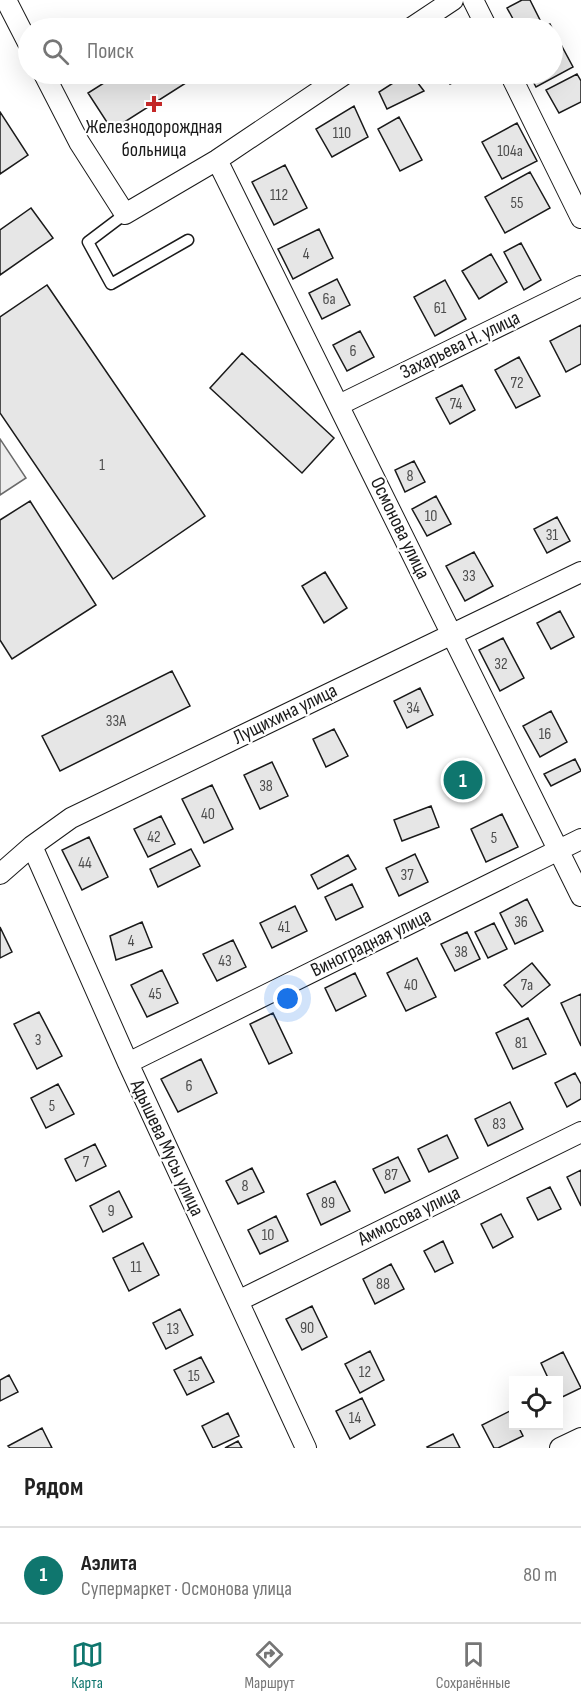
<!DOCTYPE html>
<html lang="ru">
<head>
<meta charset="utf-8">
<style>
	:root { --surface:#fff; --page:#f2f2f2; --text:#222; --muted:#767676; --line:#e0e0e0; --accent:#0f766e }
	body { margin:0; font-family:"Sofia Sans Condensed",sans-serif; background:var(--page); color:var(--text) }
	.controls { position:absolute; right:18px; bottom:18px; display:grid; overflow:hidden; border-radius:0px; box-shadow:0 6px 24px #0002 }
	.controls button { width:54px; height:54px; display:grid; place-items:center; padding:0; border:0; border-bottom:2px solid var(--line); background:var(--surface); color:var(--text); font:30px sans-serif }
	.you { position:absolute; left:288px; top:999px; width:21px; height:21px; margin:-15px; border:4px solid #fff; border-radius:50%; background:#1a73e8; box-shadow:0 0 0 9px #1a73e833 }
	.badge { display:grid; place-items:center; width:39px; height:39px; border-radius:50%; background:var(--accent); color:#fff; font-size:20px; font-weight:700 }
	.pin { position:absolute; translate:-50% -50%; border:3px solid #fff; box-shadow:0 2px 6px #0006 }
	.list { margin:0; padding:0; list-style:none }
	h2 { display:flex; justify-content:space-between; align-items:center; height:78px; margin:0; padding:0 24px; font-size:26px }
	h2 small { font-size:20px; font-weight:400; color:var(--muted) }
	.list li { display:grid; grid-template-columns:39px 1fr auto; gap:18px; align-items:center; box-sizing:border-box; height:96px; padding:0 24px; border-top:2px solid var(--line) }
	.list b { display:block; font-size:22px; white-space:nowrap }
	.list p { margin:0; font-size:20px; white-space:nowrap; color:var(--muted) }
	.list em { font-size:20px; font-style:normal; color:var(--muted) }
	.icon { flex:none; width:33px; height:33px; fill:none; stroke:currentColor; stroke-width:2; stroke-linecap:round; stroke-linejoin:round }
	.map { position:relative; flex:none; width:581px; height:1448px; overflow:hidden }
	.search { position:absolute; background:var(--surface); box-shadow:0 6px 24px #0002; left:18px; right:18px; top:18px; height:66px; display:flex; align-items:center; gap:15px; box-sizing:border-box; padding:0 21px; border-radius:33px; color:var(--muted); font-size:22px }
	.sheet { height:174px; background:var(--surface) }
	nav { display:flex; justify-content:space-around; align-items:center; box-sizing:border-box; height:84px; border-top:2px solid var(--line); background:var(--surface); font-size:16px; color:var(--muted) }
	nav a { display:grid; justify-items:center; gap:3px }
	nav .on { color:var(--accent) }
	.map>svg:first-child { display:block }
	.green { fill:#ededed; stroke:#6a6a6a; stroke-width:1.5 }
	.building { fill:#e6e6e6; stroke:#1a1a1a; stroke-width:1.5 }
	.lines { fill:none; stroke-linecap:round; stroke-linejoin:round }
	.lane-casing { stroke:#1a1a1a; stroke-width:13 }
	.street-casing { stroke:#1a1a1a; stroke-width:22 }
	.lane { stroke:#fff; stroke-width:10 }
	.street { stroke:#fff; stroke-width:20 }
	.poi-dot { fill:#c62828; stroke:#fff; stroke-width:2 }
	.labels { text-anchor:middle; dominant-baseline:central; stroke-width:4.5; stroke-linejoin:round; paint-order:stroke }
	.number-label { font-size:16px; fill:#4d4d4d }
	.poi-label { font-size:20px; fill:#1a1a1a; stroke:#fff }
	.street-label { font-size:20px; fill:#1a1a1a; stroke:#fff }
</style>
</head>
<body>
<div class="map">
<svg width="581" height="1448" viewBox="0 0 581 1448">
	<rect width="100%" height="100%" fill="#fff"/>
	<path class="green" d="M0,439L26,478L0,495Z"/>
	<path class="building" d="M522,0H530L540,20L524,28H518L507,8Z
		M550,24L573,67L536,87L529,74H552V28H541Z
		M118,74H200L112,130L88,93Z
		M407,74H411L424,91L387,109L379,92Z
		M443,74H472L450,84Z
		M577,74L581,81V102L559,113L546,90Z
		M354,106L368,137L332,157L316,129Z
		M0,112L28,155L0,174Z
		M399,117L422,160L400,171L378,129Z
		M517,123L537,161L502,179L482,142Z
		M285,165L307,208L274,225L252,182Z
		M530,172L550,208L505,233L485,197Z
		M31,208L53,238L0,275V230Z
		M319,229L333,258L293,279L278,249Z
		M521,243L541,280L524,290L504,252Z
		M491,254L507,282L479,299L462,271Z
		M337,279L350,305L322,319L309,293Z
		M445,280L466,319L435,336L414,297Z
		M47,285L205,516L113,579L0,413V317Z
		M581,325V364L566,372L550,341Z
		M360,331L374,357L347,371L333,345Z
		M242,353L334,438L302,473L210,388Z
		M519,357L540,396L516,408L495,370Z
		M462,385L475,410L450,424L436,398Z
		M414,461L425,482L405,492L395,470Z
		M436,496L451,524L427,536L412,509Z
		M30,501L96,605L12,659L0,640V520Z
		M557,517L570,541L547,553L534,529Z
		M474,552L493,586L465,601L446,566Z
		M325,572L347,608L324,623L302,586Z
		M560,611L574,637L551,649L537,623Z
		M503,638L524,678L500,691L479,650Z
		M172,671L190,706L60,771L42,736Z
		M420,688L433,715L407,728L394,701Z
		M551,711L567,742L540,757L523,726Z
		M334,729L348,756L326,767L313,739Z
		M575,759L581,771L551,786L544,774Z
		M272,762L288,796L260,809L244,775Z
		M470,763L480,785L456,797L446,775Z
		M212,785L233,829L204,843L182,799Z
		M431,806L439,827L402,841L394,820Z
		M502,814L518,847L486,862L471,829Z
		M161,816L175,844L148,857L134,829Z
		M89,837L108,877L82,890L62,850Z
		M191,849L200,866L158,887L150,869Z
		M415,854L428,882L399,896L386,868Z
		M348,855L356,869L318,889L311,875Z
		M352,884L363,907L336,920L325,897Z
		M527,899L543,931L515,944L500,913Z
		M295,906L307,931L272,948L260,923Z
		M142,922L152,947L116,960L110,936Z
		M494,923L507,949L488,958L475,932Z
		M0,927L12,952L0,958Z
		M467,932L480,959L455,971L441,944Z
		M233,940L246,967L217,981L203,954Z
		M417,958L436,997L406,1011L387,973Z
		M532,963L550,985L522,1007L504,985Z
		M162,970L178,1003L147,1017L131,985Z
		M355,973L366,996L336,1011L325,988Z
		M581,994V1046L561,1003Z
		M39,1012L62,1056L37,1069L14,1024Z
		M273,1013L292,1053L269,1064L250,1024Z
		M528,1018L546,1054L513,1069L496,1033Z
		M201,1059L217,1093L178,1112L161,1079Z
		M575,1073L581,1084V1099L567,1107L555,1083Z
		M58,1084L74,1114L46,1128L31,1098Z
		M510,1102L523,1129L488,1146L475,1119Z
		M447,1135L458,1158L429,1172L418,1149Z
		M95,1144L106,1166L76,1181L65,1159Z
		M398,1157L410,1181L385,1193L373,1169Z
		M252,1168L264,1192L238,1204L226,1181Z
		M581,1170V1206L567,1177Z
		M335,1181L350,1211L321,1225L307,1194Z
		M550,1187L561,1209L538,1220L527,1198Z
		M119,1191L132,1217L103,1232L90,1206Z
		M501,1214L513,1237L493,1248L481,1224Z
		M276,1216L288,1241L260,1254L248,1230Z
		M443,1241L453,1263L435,1272L424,1251Z
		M143,1243L159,1275L129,1291L113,1258Z
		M391,1264L404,1289L375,1304L363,1279Z
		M312,1306L327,1337L302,1350L286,1319Z
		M180,1309L193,1335L166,1349L153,1323Z
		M370,1351L384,1380L360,1393L345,1364Z
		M563,1352L581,1388L558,1399V1380H549L541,1363Z
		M201,1357L214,1382L187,1395L174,1370Z
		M9,1375L18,1392L0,1401V1380Z
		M362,1398L375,1425L350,1439L336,1411Z
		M510,1411L514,1417V1426H518L523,1436L498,1448H494L482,1425Z
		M228,1413L239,1436L213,1448L202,1426Z
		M42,1428L52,1448H10L8,1446Z
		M453,1434L460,1448H428L427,1447Z
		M238,1441L242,1448H225Z"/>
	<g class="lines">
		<g class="lane-casing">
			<path id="lane" d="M125,214L88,242L111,284L188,240"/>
		</g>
		<g class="street-casing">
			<path id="street" d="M6,0L28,43
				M473,0L487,28
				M411,28L453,0
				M44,74L79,142L125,214L217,160L345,74
				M510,74L581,218
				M217,160L581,896
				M339,405L581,286
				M32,846L128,1063L306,1448
				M0,874L32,846L71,818L581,572
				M128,1063L581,839
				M238,1301L581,1132
				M560,1448L581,1438"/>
		</g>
		<use href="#lane" class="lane"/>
		<use href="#street" class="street"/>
	</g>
	<path class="poi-dot" d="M151 95h6v6h6v6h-6v6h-6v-6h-6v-6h6z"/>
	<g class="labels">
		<g class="number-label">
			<text x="342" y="133">110</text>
			<text x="510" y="151">104а</text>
			<text x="279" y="195">112</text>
			<text x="517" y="203">55</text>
			<text x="306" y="254">4</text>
			<text x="329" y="299">6а</text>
			<text x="440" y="308">61</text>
			<text x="353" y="351">6</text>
			<text x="517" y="383">72</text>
			<text x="456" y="404">74</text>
			<text x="102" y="465">1</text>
			<text x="410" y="476">8</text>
			<text x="431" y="516">10</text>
			<text x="552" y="535">31</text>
			<text x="469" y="576">33</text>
			<text x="501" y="664">32</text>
			<text x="413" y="708">34</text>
			<text x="116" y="721">33А</text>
			<text x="545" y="734">16</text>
			<text x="266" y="786">38</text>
			<text x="208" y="814">40</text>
			<text x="154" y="837">42</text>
			<text x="494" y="838">5</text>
			<text x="85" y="863">44</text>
			<text x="407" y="875">37</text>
			<text x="521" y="922">36</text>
			<text x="284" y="927">41</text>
			<text x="131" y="941">4</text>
			<text x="461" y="952">38</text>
			<text x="225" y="961">43</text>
			<text x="411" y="985">40</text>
			<text x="527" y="985">7а</text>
			<text x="155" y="994">45</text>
			<text x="38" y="1040">3</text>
			<text x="521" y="1043">81</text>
			<text x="189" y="1086">6</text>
			<text x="52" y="1106">5</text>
			<text x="499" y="1124">83</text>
			<text x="86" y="1162">7</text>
			<text x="391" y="1175">87</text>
			<text x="245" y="1186">8</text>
			<text x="328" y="1203">89</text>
			<text x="111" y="1211">9</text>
			<text x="268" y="1235">10</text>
			<text x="136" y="1267">11</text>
			<text x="383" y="1284">88</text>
			<text x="307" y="1328">90</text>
			<text x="173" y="1329">13</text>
			<text x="365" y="1372">12</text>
			<text x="194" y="1376">15</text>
			<text x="355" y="1418">14</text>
		</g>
		<g class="poi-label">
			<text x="154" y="127">Железнодорождная<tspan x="154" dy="23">больница</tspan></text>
		</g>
		<g class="street-label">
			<text transform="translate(460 345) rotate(-26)">Захарьева Н. улица</text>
			<text transform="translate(400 528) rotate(64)">Осмонова улица</text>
			<text transform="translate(285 714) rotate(-26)">Лущихина улица</text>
			<text transform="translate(371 943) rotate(-26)">Виноградная улица</text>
			<text transform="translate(167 1148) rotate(65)">Адышева Мусы улица</text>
			<text transform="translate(409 1216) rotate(-26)">Аммосова улица</text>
		</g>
	</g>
</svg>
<div class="controls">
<button><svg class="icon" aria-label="locate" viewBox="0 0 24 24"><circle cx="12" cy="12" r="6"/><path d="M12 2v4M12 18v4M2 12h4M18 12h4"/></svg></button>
</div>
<div class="you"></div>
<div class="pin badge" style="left:463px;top:780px">1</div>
<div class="search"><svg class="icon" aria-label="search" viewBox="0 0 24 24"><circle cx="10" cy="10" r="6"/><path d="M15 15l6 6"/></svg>Поиск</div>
</div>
<section class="sheet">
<h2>Рядом<small></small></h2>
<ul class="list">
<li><span class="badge">1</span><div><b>Аэлита</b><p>Супермаркет · Осмонова улица</p></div><em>80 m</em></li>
</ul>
</section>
<nav>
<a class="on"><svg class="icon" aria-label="map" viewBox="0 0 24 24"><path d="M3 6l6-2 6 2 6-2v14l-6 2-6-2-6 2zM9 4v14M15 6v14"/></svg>Карта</a>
<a><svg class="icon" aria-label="directions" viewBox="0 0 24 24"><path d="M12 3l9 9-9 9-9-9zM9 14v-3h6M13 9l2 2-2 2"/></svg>Маршрут</a>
<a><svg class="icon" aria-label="saved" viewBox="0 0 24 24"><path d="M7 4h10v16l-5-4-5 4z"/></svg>Сохранённые</a>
</nav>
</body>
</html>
